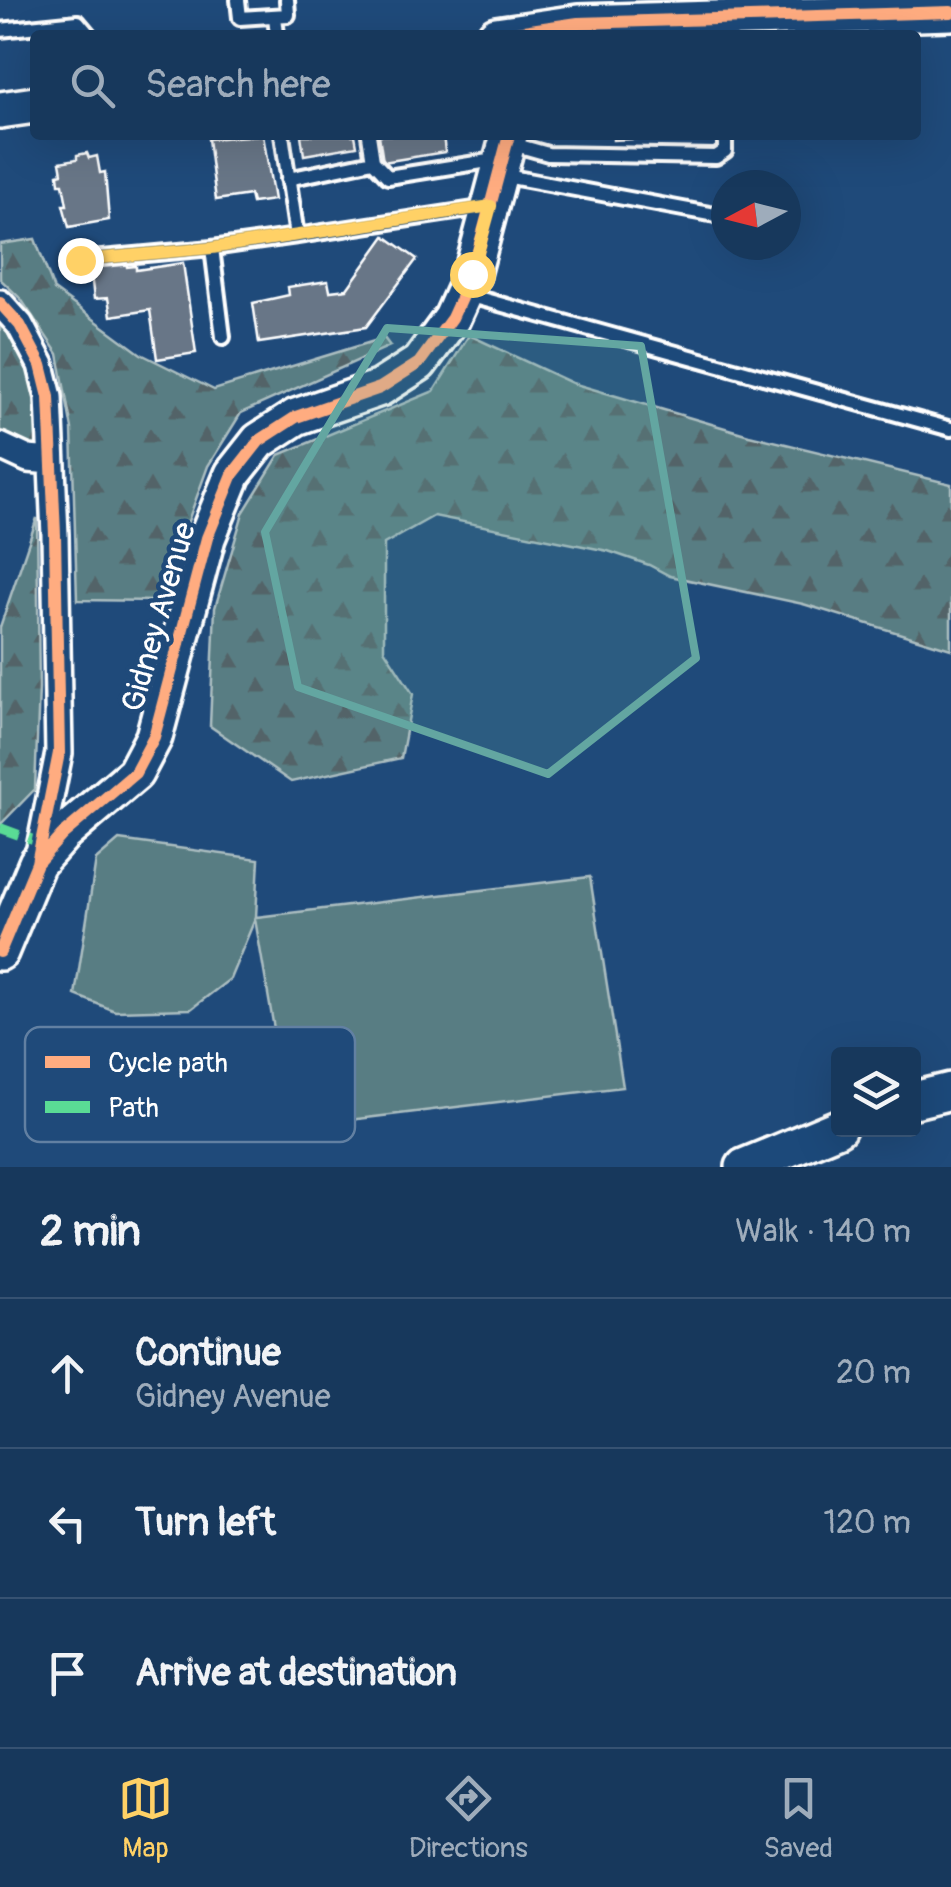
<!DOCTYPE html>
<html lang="en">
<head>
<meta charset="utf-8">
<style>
	:root { --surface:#17385c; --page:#203f62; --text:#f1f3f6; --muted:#9eacbb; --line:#365272; --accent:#ffd166 }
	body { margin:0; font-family:Pangolin,sans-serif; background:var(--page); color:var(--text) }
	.controls { position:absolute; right:30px; bottom:30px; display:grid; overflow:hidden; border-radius:10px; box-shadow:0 10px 40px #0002 }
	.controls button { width:90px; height:90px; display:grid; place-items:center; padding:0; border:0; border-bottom:2px solid var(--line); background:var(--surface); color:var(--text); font:50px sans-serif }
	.compass { position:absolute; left:711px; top:170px; width:90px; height:90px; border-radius:50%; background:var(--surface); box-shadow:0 10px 40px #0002; rotate:263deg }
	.stop { position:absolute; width:30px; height:30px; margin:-22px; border:8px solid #ffd166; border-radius:50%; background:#fff }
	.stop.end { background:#ffd166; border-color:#fff; box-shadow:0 2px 10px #0008 }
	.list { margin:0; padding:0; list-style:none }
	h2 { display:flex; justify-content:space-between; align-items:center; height:130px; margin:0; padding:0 40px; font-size:42px }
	h2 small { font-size:32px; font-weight:400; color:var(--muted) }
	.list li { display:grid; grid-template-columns:65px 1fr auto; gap:30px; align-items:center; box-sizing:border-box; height:150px; padding:0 40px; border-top:2px solid var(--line) }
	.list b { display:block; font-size:38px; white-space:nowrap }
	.list p { margin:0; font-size:32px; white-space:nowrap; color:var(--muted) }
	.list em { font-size:32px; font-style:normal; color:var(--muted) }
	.icon { flex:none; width:55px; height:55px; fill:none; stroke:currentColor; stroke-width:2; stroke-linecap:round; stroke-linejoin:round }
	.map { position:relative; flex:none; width:951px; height:1167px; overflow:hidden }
	.search { position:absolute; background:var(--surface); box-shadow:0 10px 40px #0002; left:30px; right:30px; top:30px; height:110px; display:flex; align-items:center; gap:25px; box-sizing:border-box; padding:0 35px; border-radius:10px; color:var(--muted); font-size:38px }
	.sheet { height:580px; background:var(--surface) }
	nav { display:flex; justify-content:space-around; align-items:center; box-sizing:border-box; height:140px; border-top:2px solid var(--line); background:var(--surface); font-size:28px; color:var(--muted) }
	nav a { display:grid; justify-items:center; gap:5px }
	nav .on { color:var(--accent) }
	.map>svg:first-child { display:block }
	.forest { fill:url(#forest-firs); stroke:#acbec1; stroke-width:2.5 }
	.pitch { fill:#587d83; stroke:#acbec1; stroke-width:2.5 }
	.building { fill:#687687; stroke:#fff; stroke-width:2.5 }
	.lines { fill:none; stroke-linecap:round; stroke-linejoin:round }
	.lane-casing { stroke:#fff; stroke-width:20 }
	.street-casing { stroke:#fff; stroke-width:32 }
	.secondary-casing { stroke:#fff; stroke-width:42 }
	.lane { stroke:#1f4a7a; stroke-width:12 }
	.street { stroke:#1f4a7a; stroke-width:25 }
	.secondary { stroke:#1f4a7a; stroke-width:35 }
	.quiet { stroke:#5adb95; stroke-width:10; stroke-dasharray:20 10; stroke-linecap:butt }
	.cycleway-casing { stroke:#1f4a7a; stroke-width:19 }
	.cycleway { stroke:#ffac80; stroke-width:12 }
	.route { stroke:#ffd166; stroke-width:12 }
	.marked { fill:#63a6a1; fill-opacity:0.2; stroke:#63a6a1; stroke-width:8; stroke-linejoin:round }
	.labels { text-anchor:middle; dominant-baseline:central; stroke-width:9; stroke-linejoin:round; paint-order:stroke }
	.street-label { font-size:32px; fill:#fff; stroke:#1f4a7a }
	.key { fill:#1f4a7a; stroke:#6280a2; stroke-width:2.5 }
	.key-label { font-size:28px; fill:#fff }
</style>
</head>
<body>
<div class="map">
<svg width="951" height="1167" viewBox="0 0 951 1167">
	<defs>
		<pattern id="forest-firs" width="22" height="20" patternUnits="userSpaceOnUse" patternTransform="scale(2.5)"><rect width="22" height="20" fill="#587d83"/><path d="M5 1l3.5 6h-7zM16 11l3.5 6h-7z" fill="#526468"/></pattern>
	</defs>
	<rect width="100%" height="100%" fill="#1f4a7a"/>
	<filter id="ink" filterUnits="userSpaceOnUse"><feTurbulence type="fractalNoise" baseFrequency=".01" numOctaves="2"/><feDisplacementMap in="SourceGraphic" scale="20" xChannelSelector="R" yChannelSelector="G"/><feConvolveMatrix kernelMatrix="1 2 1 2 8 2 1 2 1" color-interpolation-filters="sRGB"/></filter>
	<g filter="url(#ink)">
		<path class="forest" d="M35,239L54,290L141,354L214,390L384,338L390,346L241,413L208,466L159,601L77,600L72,429L58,354L21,299L0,279V244Z
			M0,320L34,379L41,443L24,449L0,439Z
			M469,335L572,383L749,435L951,484V649L803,604L670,576L649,565L608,551L434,516L384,544V649L413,694L401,758L291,782L210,726L215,608L243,513L279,455L434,391Z
			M37,518L39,688L35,789L0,825V627Z"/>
		<path class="pitch" d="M119,840L259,859L256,917L590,877L623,1087L291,1127L255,919L230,979L191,1009L115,1011L75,995L96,860Z"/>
		<path class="building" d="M263,135L274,200L252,203L250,195L216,200L208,139Z
			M301,135H355L357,146L304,155Z
			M379,135H443L445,152L383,162Z
			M613,135H718L613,140Z
			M87,153L89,158L97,156L100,173L105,172L109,220L69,227L63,205H67L63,184H59L58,174L62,173L60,162L77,159V155Z
			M385,236L417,259L366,327L259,343L253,303L289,295L288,287L328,281L330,291L347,289Z
			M126,261L127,267L136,266V270L183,263L196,353L157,359L150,310L111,316L108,298L94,299L90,266Z"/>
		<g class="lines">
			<g class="lane-casing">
				<path id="lane" d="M238,0L240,18L288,15L287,0
					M275,16L277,35
					M0,30L78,22L89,35
					M369,135L373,161L388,177L501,159
					M509,143L548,154L716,157L725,151V135
					M500,175L726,217
					M288,179L373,161
					M297,236L488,207
					M212,248L297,236L282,135
					M80,260L212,248L223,337
					M467,295L951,429"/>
			</g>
			<g class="street-casing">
				<path id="street" d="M0,303L20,325L41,365L49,397L55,535L59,753L37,863
					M0,446L28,459L51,461"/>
			</g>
			<g class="secondary-casing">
				<path id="secondary" d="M496,35L578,23L951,12
					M0,110L35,105
					M0,952L37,863L62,835L135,773L154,737L207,538L233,474L259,441L296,417L380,388L419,363L452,318L472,274L509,135
					M914,1100L951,1091
					M744,1167L838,1128"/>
			</g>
			<use href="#lane" class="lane"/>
			<use href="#street" class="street"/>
			<use href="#secondary" class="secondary"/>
			<path class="quiet" d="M0,828L41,843"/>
			<g class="cycleway-casing">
				<path id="cycleway" d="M496,35L578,23L951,12
					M0,303L20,325L41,365L49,397L55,535L59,753L37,863
					M0,952L37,863L62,835L135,773L154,737L207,538L233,474L259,441L296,417L380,388L419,363L452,318L472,274L509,135"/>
			</g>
			<use href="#cycleway" class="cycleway"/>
		</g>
	</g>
	<g class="lines" filter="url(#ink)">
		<path class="route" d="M80,260L212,248L491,206L472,274"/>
	</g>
	<path class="marked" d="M387,328L641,346L696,658L548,774L298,687L265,532Z"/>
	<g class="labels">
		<g class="street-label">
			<text transform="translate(159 617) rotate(-74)">Gidney Avenue</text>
		</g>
	</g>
	<rect x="25" y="1027" width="330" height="115" rx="15" class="key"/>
	<rect x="45" y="1056" width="45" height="12" fill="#ffac80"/>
	<rect x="45" y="1101" width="45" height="12" fill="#5adb95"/>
	<g class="key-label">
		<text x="108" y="1072">Cycle path</text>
		<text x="108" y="1117">Path</text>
	</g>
</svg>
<div class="controls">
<button><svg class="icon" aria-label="layers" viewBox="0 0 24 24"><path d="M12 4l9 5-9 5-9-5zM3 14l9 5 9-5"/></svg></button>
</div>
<svg class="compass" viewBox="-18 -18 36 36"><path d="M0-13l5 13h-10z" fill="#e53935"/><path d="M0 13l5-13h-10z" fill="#9eacbb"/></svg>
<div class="stop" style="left:472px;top:274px"></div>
<div class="stop end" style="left:80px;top:260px"></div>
<div class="search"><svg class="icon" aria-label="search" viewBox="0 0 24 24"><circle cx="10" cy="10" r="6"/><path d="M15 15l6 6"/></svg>Search here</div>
</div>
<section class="sheet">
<h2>2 min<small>Walk · 140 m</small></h2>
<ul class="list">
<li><svg class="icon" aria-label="ahead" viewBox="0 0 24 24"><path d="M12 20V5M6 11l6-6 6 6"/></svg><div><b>Continue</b><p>Gidney Avenue</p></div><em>20 m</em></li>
<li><svg class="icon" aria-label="left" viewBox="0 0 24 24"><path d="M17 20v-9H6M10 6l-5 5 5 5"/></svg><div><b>Turn left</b></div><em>120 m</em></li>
<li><svg class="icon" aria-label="arrive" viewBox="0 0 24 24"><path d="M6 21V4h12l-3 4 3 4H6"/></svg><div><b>Arrive at destination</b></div></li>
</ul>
</section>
<nav>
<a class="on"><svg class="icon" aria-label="map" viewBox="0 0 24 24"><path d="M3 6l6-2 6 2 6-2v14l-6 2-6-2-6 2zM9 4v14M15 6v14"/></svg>Map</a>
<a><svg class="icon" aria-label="directions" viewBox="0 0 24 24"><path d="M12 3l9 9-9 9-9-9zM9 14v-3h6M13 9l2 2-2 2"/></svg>Directions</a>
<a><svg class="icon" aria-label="saved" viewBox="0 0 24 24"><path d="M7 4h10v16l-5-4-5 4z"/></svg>Saved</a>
</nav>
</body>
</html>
